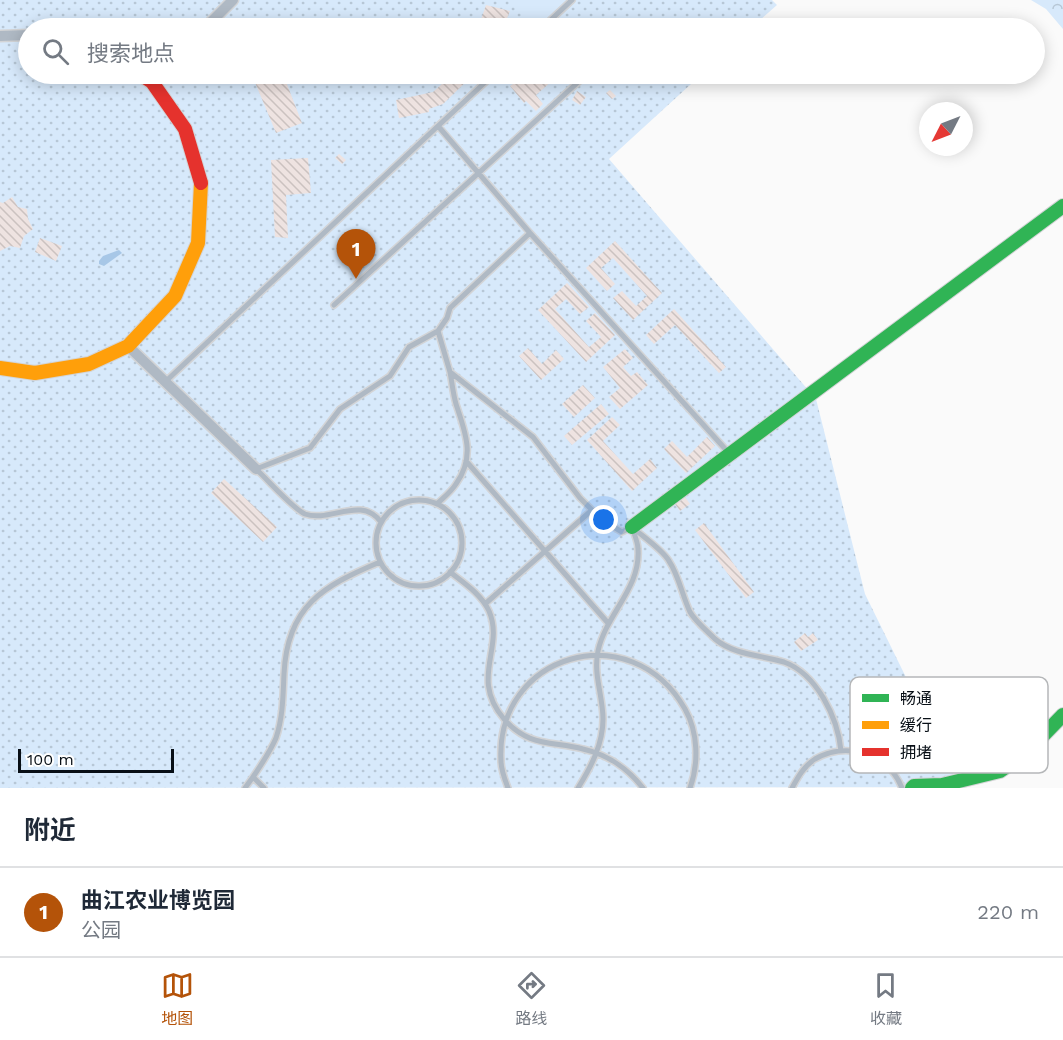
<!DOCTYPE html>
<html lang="zh">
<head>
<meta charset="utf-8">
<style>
	:root { --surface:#fff; --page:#f6f6f7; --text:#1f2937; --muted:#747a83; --line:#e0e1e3; --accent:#b45309 }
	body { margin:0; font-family:"Work Sans","Noto Sans SC",sans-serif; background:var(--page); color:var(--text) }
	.compass { position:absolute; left:919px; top:102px; width:54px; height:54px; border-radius:50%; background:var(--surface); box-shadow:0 3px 15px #0003; rotate:228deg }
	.scale { position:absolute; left:18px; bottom:15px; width:156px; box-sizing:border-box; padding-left:6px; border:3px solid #080f16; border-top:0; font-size:16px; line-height:21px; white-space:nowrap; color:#080f16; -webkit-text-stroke:4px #fff; paint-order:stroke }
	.you { position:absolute; left:604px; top:520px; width:21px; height:21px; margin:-15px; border:4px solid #fff; border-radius:50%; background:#1a73e8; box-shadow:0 0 0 9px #1a73e833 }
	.badge { display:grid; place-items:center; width:39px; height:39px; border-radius:50%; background:var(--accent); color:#fff; font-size:20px; font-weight:700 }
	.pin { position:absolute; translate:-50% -50px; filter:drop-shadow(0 2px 3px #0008) }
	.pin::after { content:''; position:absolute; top:32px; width:21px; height:18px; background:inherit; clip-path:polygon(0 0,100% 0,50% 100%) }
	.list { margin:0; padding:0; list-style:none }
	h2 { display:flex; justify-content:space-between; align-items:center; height:78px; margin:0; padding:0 24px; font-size:26px }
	h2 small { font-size:20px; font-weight:400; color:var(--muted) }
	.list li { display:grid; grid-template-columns:39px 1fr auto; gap:18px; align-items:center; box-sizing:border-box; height:90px; padding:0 24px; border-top:2px solid var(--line) }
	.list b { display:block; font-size:22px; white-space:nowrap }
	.list p { margin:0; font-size:20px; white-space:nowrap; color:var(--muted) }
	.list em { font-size:20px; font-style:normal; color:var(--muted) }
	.icon { flex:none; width:33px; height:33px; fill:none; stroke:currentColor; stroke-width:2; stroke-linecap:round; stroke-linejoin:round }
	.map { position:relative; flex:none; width:1063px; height:788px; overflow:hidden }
	.search { position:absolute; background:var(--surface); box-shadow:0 3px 15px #0003; left:18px; right:18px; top:18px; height:66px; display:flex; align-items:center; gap:15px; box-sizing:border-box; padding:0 21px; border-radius:33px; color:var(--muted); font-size:22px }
	.sheet { height:168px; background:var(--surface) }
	nav { display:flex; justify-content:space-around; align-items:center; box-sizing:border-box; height:84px; border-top:2px solid var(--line); background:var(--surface); font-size:16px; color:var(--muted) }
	nav a { display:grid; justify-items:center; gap:3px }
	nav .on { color:var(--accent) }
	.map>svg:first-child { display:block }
	.green { fill:url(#green-dots) }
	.forest { fill:url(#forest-crowns) }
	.pitch { fill:#d7e9fb }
	.water { fill:#a7c7e7 }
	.building { fill:url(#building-back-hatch) }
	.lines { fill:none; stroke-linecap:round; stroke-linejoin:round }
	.lane-casing { stroke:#d3d4d6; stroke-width:8 }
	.street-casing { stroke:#d3d4d6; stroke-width:13 }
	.fast-casing { stroke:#d3d4d6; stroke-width:16 }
	.slow-casing { stroke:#d3d4d6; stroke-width:16 }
	.jam-casing { stroke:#d3d4d6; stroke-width:16 }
	.lane { stroke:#afb9c4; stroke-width:5 }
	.street { stroke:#afb9c4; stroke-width:10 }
	.fast { stroke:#30b455; stroke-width:14 }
	.slow { stroke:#ff9f0a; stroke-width:14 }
	.jam { stroke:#e5322d; stroke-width:14 }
	.key { fill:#fff; stroke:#b5b7b9; stroke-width:1.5 }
	.key-label { font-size:16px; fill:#080f16 }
</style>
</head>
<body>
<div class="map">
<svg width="1063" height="788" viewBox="0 0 1063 788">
	<defs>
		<pattern id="green-dots" width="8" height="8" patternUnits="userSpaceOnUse" patternTransform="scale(1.5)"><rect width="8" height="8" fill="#d7e9fb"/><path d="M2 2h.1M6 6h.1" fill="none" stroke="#b7c7d6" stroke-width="1.8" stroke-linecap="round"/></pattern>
		<pattern id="forest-crowns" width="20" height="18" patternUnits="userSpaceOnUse" patternTransform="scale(1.5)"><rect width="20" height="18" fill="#d7e9fb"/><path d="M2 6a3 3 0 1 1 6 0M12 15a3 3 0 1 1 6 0" fill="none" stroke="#b7c7d6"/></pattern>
		<pattern id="building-back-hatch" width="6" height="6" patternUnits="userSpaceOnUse" patternTransform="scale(1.5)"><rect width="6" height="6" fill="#eee3e1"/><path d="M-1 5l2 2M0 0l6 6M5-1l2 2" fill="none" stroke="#cbc2c0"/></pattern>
	</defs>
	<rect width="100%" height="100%" fill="#fafafa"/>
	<path class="green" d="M0,0H772L777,5L751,28H28V74H702L609,159L816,399L865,594L960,787L0,788Z"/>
	<path class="forest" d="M1031,0H1063V29L1046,9Z"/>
	<path class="pitch" d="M508,0H561L562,1L534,27Z"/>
	<path class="water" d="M119,250L122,253L104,266L99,264V261L103,256Z"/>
	<path class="building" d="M486,5L510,11L503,28H478Z
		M261,74H283L302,123L276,133L254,80L263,77Z
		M453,74H474L443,104L429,109V112L399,118L396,100L433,92Z
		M527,74H546L552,81L536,95L543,104L536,111L526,101L524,103L510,86Z
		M610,90L616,96L612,99L606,93Z
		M577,91L586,97L580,105L572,100Z
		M339,154L346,160L342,164L335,158Z
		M308,158L311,193L286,195L288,238L275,237L271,160Z
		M12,197L18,207L27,209L28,219L33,229L24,236L20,248L10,246L0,251V202L3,203Z
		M40,238L62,246L56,261L35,252Z
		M615,241L662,293L633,320L613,298L622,291L636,306L647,296L613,258L601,268L615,284L607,291L586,268Z
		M567,283L589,307L580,314L566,299L555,309L589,347L601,337L586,321L595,313L615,335L586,362L538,310Z
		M674,309L726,367L719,373L675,325L654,344L646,335Z
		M528,348L542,364L556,350L564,359L541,380L519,356Z
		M625,349L633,358L623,367L631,376L637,372L648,385L620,409L609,397L620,388L603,367Z
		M583,385L595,398L574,417L562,404Z
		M601,404L609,414L572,445L564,436Z
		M612,417L620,425L603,441L633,474L650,459L657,468L632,491L587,440Z
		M707,437L715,446L686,473L664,449L672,441L687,457Z
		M224,479L277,527L263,542L211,493Z
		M685,497L690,504L680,511L675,504Z
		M704,523L754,592L746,598L695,530Z
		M805,633L808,637L813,633L818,640L801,651L794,642Z"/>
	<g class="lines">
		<g class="lane-casing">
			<path id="lane" d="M542,28L572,0
				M438,126L494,74
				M334,305L587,74
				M438,331L447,318L450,308L530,233
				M165,382L438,126L530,233L728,452
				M466,461L608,623
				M376 543a43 43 0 1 1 86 0a43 43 0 1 1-86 0Z
				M437,504C443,498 451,492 456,484C476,456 465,432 456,404C453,394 452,382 450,372
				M381,522C361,495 330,523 305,514C293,509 267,479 256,469L310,448L340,409L390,376L409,347L438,331L450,372L533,437L580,498L602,520L622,532L632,527C642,536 663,550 669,561C679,576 682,595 690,612C695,621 707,631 715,639C734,655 761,655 784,662C817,674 838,718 841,751
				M450,572C464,583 481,594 489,611C505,648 469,678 504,719C528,747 552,741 583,749C609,755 627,768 643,788
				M485,604L592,510
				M245,788L253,777
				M264,788L253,777C261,765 270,752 276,738C283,717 283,696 284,674C287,606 323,586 380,562
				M508,788C505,780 501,770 501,761C495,654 631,614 685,709C698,732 699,763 690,788
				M578,788C591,767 603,744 603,719C603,696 593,674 598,651C606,614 641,588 638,549C638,542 634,534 632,527
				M792,788C798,777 804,766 815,759C847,741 888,753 902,788"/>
		</g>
		<g class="street-casing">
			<path id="street" d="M205,28L233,0
				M0,36L28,35
				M128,346L256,469"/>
		</g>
		<g class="fast-casing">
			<path id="fast" d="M632,527L1063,206
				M912,788L914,786L942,785L1000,771L1026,753L1063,715"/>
		</g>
		<g class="slow-casing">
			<path id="slow" d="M0,368L35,373L89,364L128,346L175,296L198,243L201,183"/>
		</g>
		<g class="jam-casing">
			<path id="jam" d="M140,74L152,82L185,129L201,183"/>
		</g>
		<use href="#lane" class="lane"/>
		<use href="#street" class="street"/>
		<use href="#fast" class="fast"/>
		<use href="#slow" class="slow"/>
		<use href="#jam" class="jam"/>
	</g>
	<rect x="850" y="677" width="198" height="96" rx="9" class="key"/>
	<rect x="862" y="694" width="27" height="8" fill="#30b455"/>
	<rect x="862" y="721" width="27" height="8" fill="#ff9f0a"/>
	<rect x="862" y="748" width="27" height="8" fill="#e5322d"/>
	<g class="key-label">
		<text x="900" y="704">畅通</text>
		<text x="900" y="731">缓行</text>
		<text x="900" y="758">拥堵</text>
	</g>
</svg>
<svg class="compass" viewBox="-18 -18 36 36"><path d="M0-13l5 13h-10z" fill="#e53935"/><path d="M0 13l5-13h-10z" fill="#747a83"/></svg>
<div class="scale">100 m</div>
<div class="you"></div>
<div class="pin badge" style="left:356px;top:279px">1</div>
<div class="search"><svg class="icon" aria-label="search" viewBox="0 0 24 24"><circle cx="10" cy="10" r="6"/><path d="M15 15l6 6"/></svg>搜索地点</div>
</div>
<section class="sheet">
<h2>附近<small></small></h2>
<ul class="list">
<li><span class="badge">1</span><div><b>曲江农业博览园</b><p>公园</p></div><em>220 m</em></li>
</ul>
</section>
<nav>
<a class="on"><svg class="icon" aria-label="map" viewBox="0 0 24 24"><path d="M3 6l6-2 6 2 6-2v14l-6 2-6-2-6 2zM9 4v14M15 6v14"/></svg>地图</a>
<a><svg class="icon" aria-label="directions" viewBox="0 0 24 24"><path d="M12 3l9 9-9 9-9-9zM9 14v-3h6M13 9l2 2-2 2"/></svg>路线</a>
<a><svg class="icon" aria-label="saved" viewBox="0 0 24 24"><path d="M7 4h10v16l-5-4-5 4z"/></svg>收藏</a>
</nav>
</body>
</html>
